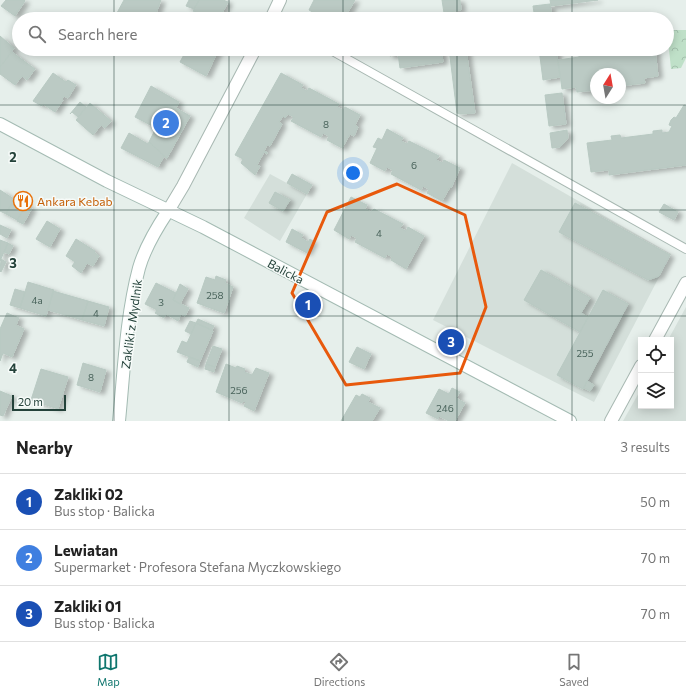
<!DOCTYPE html>
<html lang="en">
<head>
<meta charset="utf-8">
<style>
	:root { --surface:#fff; --page:#f6f6f6; --text:#222; --muted:#767676; --line:#e0e0e0; --accent:#0f766e }
	body { margin:0; font-family:Commissioner,sans-serif; background:var(--page); color:var(--text) }
	.controls { position:absolute; right:12px; bottom:12px; display:grid; overflow:hidden; border-radius:0px; box-shadow:0 2px 10px #0003 }
	.controls button { width:36px; height:36px; display:grid; place-items:center; padding:0; border:0; border-bottom:1px solid var(--line); background:var(--surface); color:var(--text); font:20px sans-serif }
	.compass { position:absolute; left:590px; top:68px; width:36px; height:36px; border-radius:50%; background:var(--surface); box-shadow:0 2px 10px #0003; rotate:11deg }
	.scale { position:absolute; left:12px; bottom:10px; width:54px; box-sizing:border-box; padding-left:4px; border:2px solid #24423a; border-top:0; font-size:11px; line-height:14px; white-space:nowrap; color:#24423a; -webkit-text-stroke:3px #f7fbf9; paint-order:stroke }
	.you { position:absolute; left:353px; top:173px; width:14px; height:14px; margin:-10px; border:3px solid #fff; border-radius:50%; background:#1a73e8; box-shadow:0 0 0 6px #1a73e833 }
	.badge { display:grid; place-items:center; width:26px; height:26px; border-radius:50%; background:var(--accent); color:#fff; font-size:13px; font-weight:700 }
	.pin { position:absolute; translate:-50% -50%; border:2px solid #fff; box-shadow:0 1px 4px #0006 }
	.list { margin:0; padding:0; list-style:none }
	h2 { display:flex; justify-content:space-between; align-items:center; height:52px; margin:0; padding:0 16px; font-size:17px }
	h2 small { font-size:13px; font-weight:400; color:var(--muted) }
	.list li { display:grid; grid-template-columns:26px 1fr auto; gap:12px; align-items:center; box-sizing:border-box; height:56px; padding:0 16px; border-top:1px solid var(--line) }
	.list b { display:block; font-size:15px; white-space:nowrap }
	.list p { margin:0; font-size:13px; white-space:nowrap; color:var(--muted) }
	.list em { font-size:13px; font-style:normal; color:var(--muted) }
	.icon { flex:none; width:22px; height:22px; fill:none; stroke:currentColor; stroke-width:2; stroke-linecap:round; stroke-linejoin:round }
	.map { position:relative; flex:none; width:686px; height:421px; overflow:hidden }
	.search { position:absolute; background:var(--surface); box-shadow:0 2px 10px #0003; left:12px; right:12px; top:12px; height:44px; display:flex; align-items:center; gap:10px; box-sizing:border-box; padding:0 14px; border-radius:22px; color:var(--muted); font-size:15px }
	.sheet { height:220px; background:var(--surface) }
	nav { display:flex; justify-content:space-around; align-items:center; box-sizing:border-box; height:56px; border-top:1px solid var(--line); background:var(--surface); font-size:11px; color:var(--muted) }
	nav a { display:grid; justify-items:center; gap:2px }
	nav .on { color:var(--accent) }
	.map>svg:first-child { display:block }
	.built { fill:#d4dfda }
	.park { fill:url(#park-crowns) }
	.building { fill:#bbcac4; stroke:#b8c9c2; filter:url(#shadow) }
	.lines { fill:none; stroke-linecap:round; stroke-linejoin:round }
	.lane-casing { stroke:#a8b8b2; stroke-width:10 }
	.street-casing { stroke:#a8b8b2; stroke-width:14 }
	.secondary-casing { stroke:#a4bbb3; stroke-width:14 }
	.lane { stroke:#fff; stroke-width:8 }
	.street { stroke:#fff; stroke-width:12 }
	.secondary { stroke:#fff; stroke-width:12 }
	.marked { fill:none; stroke:#e8590c; stroke-width:3; stroke-linejoin:round }
	.grid { fill:none; stroke:#24423a; stroke-width:1; stroke-opacity:0.55 }
	.labels { text-anchor:middle; dominant-baseline:central; stroke-width:3; stroke-linejoin:round; paint-order:stroke }
	.number-label { font-size:10px; fill:#4a645c }
	.food-label { font-size:12px; fill:#c56008; stroke:#f7fbf9; text-anchor:start }
	.street-label { font-size:12px; fill:#24423a; stroke:#f7fbf9 }
	.grid-label { font-size:13px; text-anchor:middle; font-weight:bold; fill:#24423a; stroke:#f7fbf9; stroke-width:3; stroke-linejoin:round; paint-order:stroke }
</style>
</head>
<body>
<div class="map">
<svg width="686" height="421" viewBox="0 0 686 421">
	<defs>
		<pattern id="park-crowns" width="20" height="18" patternUnits="userSpaceOnUse"><rect width="20" height="18" fill="#bfe0c8"/><path d="M2 6a3 3 0 1 1 6 0M12 15a3 3 0 1 1 6 0" fill="none" stroke="#a4c1ad"/></pattern>
		<filter id="shadow"><feDropShadow dx="4.5" dy="2.5" stdDeviation="2" flood-color="#0004"/></filter>
	</defs>
	<rect width="100%" height="100%" fill="#e6efeb"/>
	<path class="built" d="M512,163L671,254L594,402L433,320Z
		M270,174L307,194L280,241L244,218Z
		M686,307V421H623L641,389V406H671V340H668Z"/>
	<path class="park" d="M667,30H686V58L681,68L671,69Z"/>
	<path class="building" d="M6,0H24L25,1L15,16L1,6Z
		M124,0H161L154,19H130L117,13Z
		M189,0H199L194,9L186,6Z
		M199,0H223L228,2L219,19H210L193,11Z
		M314,0H355L345,17L341,15L339,19H325L309,10Z
		M442,0H460L461,10L444,13Z
		M550,0H598L551,6Z
		M550,4L552,19H535L533,6Z
		M462,14V19H445L444,17Z
		M0,36L14,48L0,67Z
		M187,49H219L206,76L180,62Z
		M389,49H441L443,62L400,68L398,54L390,56Z
		M449,49H466L475,113L460,114L457,113Z
		M539,49H556L560,77L543,80Z
		M624,49H655L658,76L644,78L645,83L620,86V74H596V90L577,92L576,87L562,89L558,60L579,57V53L588,52V55L624,51Z
		M12,52L35,69L27,80L22,76L15,85L0,74V67Z
		M53,73L66,82L68,80L76,85L68,98L64,96L62,99L63,100L55,112L43,104L42,106L33,101Z
		M281,73L303,85L301,88L307,91L309,88L339,104L337,107L343,110L345,107L360,115L355,125L358,127L354,136L350,134L342,148L327,140L329,136L323,133L321,137L291,121L294,117L288,114L285,118L283,116L279,122L282,124L270,146L267,145L264,151L267,152V154L264,152L257,165L260,166L255,175L241,163L243,159L235,155Z
		M151,86L179,102L176,108L190,116L167,158L149,142L156,128L135,117Z
		M562,93L566,124L549,126L545,95Z
		M80,102L86,107L78,117L72,112L70,114Z
		M90,103L111,121L105,128L101,125L93,135L76,120Z
		M684,105L686,106V165L609,175V170L591,172L587,143L612,140L611,136L620,135L621,138L653,134V131L662,130V133L669,132L672,126L669,125L671,120L674,117L676,118Z
		M387,129L403,138L401,141L407,144L409,141L439,156L436,160L442,163L444,160L460,168L451,188L450,187L442,201L427,193L429,189L423,186L421,190L391,174L393,170L387,167L385,171L370,163L377,148L373,147L378,138L382,140Z
		M567,130L568,138L560,147L552,148L550,133Z
		M129,133L148,144L149,142L167,159L164,156L158,167L121,148Z
		M292,174L312,185L307,194L287,183Z
		M0,190L14,199L6,214L0,211Z
		M275,192L290,200L283,211L269,203Z
		M20,196L27,200L25,204L26,205L17,220L6,214L14,199L17,200Z
		M351,197L367,205L365,209L371,212L374,209L403,224L400,228L406,231L408,227L424,236L406,269L391,260L392,257L387,254L385,258L355,242L357,238L351,235L349,239L334,230Z
		M575,203L670,255L659,276L648,280L559,232Z
		M664,204L678,212L674,220L659,212Z
		M26,205L32,208L23,224L17,221Z
		M47,221L60,229L50,247L36,239Z
		M0,225L11,230L7,238L0,234Z
		M292,229L303,235L301,238L308,242L310,239L313,241L307,253L286,242Z
		M76,239L95,251L94,252L99,256L93,266L87,263L81,273L72,266L75,262L66,256Z
		M0,240L8,243L0,261Z
		M8,243L13,246L9,254L4,252Z
		M1,259L6,262L1,272L0,271Z
		M541,270L590,298L581,313L588,317L580,332L524,300Z
		M216,276L226,280L225,283L233,287L224,313L197,303L206,277L215,280Z
		M28,282L54,290L46,316L20,308Z
		M156,283L176,293L173,300L189,308L185,316L181,314L178,321L166,314L164,318L155,313L157,310L145,304Z
		M180,284L188,289L180,304L173,300Z
		M15,289L25,292L20,308L10,305Z
		M603,290L628,304L583,389L557,375Z
		M53,291L88,301L82,320L48,310Z
		M88,301L109,307L104,326L82,320Z
		M7,313L19,318L16,325L24,329L12,357L3,353L0,361V329Z
		M198,319L214,326L212,330L196,323Z
		M190,321L196,323L191,334L185,331Z
		M196,323L213,331L200,361L177,352L182,341L187,343Z
		M213,346L222,349L215,367L206,364Z
		M357,347L371,354L364,369L349,362Z
		M189,357L200,361L198,367L187,362Z
		M83,363L106,370L100,392L77,385Z
		M206,364L215,367L214,372L205,369Z
		M226,364L236,368L237,366L245,369L244,372L252,375L256,368L269,373L254,411L244,406L246,402L243,401L244,398L242,403L216,392Z
		M41,369L68,377L58,409L31,400Z
		M587,381L594,385L590,391L584,388Z
		M452,388L460,392L456,398L465,403L455,421H449L439,416L438,419L426,413L439,389L449,394Z
		M0,391L12,396L3,416L0,415Z
		M362,394L370,398L368,402L380,408L372,421H341L356,395L360,397Z"/>
	<g class="lines">
		<g class="lane-casing">
			<path id="lane" d="M329,49L686,249"/>
		</g>
		<g class="street-casing">
			<path id="street" d="M271,19L280,0
				M168,211L183,186L255,49
				M655,340L686,283
				M611,421L641,366"/>
		</g>
		<g class="secondary-casing">
			<path id="secondary" d="M0,124L107,181L203,227L570,421
				M119,421C124,371 126,317 139,268C145,247 156,229 168,211"/>
		</g>
		<use href="#lane" class="lane"/>
		<use href="#street" class="street"/>
		<use href="#secondary" class="secondary"/>
	</g>
	<path class="marked" d="M397,184L465,215L486,307L460,373L346,385L292,293L327,212Z"/>
	<path class="grid" d="M114,0V19M229,0V19M343,0V19M457,0V19M572,0V19M114,49V421M229,49V421M343,49V421M457,49V421M572,49V421M0,105H686M0,210H686M0,316H686"/>
	<defs>
		<g id="restaurant-ring" transform="scale(1)"><circle r="9.5" fill="#f7fbf9" stroke="#e8710a" stroke-width="1.5"/><path d="M-5-6h1v4h1v-4h1v4h1v-4h1v5L-1.5 .5V6h-2V.5L-5-1ZM5-6V6H3V1.5H1.5Q1.5-4 5-6Z" fill="#e8710a"/></g>
	</defs>
	<g fill-rule="evenodd">
		<use href="#restaurant-ring" x="23" y="201"/>
	</g>
	<g class="labels">
		<g class="number-label">
			<text x="326" y="124">8</text>
			<text x="414" y="165">6</text>
			<text x="379" y="233">4</text>
			<text x="215" y="295">258</text>
			<text x="37" y="300">4a</text>
			<text x="161" y="302">3</text>
			<text x="96" y="313">4</text>
			<text x="585" y="353">255</text>
			<text x="91" y="377">8</text>
			<text x="239" y="390">256</text>
			<text x="445" y="408">246</text>
		</g>
		<g class="food-label">
			<text x="37" y="201">Ankara Kebab</text>
		</g>
		<g class="street-label">
			<text transform="translate(286 271) rotate(28)">Balicka</text>
			<text transform="translate(131 324) rotate(-82)">Zakliki z Mydlnik</text>
		</g>
	</g>
	<g class="grid-label">
		<text x="13" y="162">2</text>
		<text x="13" y="268">3</text>
		<text x="13" y="373">4</text>
	</g>
</svg>
<div class="controls">
<button><svg class="icon" aria-label="locate" viewBox="0 0 24 24"><circle cx="12" cy="12" r="6"/><path d="M12 2v4M12 18v4M2 12h4M18 12h4"/></svg></button>
<button><svg class="icon" aria-label="layers" viewBox="0 0 24 24"><path d="M12 4l9 5-9 5-9-5zM3 14l9 5 9-5"/></svg></button>
</div>
<svg class="compass" viewBox="-18 -18 36 36"><path d="M0-13l5 13h-10z" fill="#e53935"/><path d="M0 13l5-13h-10z" fill="#767676"/></svg>
<div class="scale">20 m</div>
<div class="you"></div>
<div class="pin badge" style="left:308px;top:305px;background:#1a4fb4">1</div>
<div class="pin badge" style="left:166px;top:123px;background:#3f7fe0">2</div>
<div class="pin badge" style="left:451px;top:342px;background:#1a4fb4">3</div>
<div class="search"><svg class="icon" aria-label="search" viewBox="0 0 24 24"><circle cx="10" cy="10" r="6"/><path d="M15 15l6 6"/></svg>Search here</div>
</div>
<section class="sheet">
<h2>Nearby<small>3 results</small></h2>
<ul class="list">
<li><span class="badge" style="background:#1a4fb4">1</span><div><b>Zakliki 02</b><p>Bus stop · Balicka</p></div><em>50 m</em></li>
<li><span class="badge" style="background:#3f7fe0">2</span><div><b>Lewiatan</b><p>Supermarket · Profesora Stefana Myczkowskiego</p></div><em>70 m</em></li>
<li><span class="badge" style="background:#1a4fb4">3</span><div><b>Zakliki 01</b><p>Bus stop · Balicka</p></div><em>70 m</em></li>
</ul>
</section>
<nav>
<a class="on"><svg class="icon" aria-label="map" viewBox="0 0 24 24"><path d="M3 6l6-2 6 2 6-2v14l-6 2-6-2-6 2zM9 4v14M15 6v14"/></svg>Map</a>
<a><svg class="icon" aria-label="directions" viewBox="0 0 24 24"><path d="M12 3l9 9-9 9-9-9zM9 14v-3h6M13 9l2 2-2 2"/></svg>Directions</a>
<a><svg class="icon" aria-label="saved" viewBox="0 0 24 24"><path d="M7 4h10v16l-5-4-5 4z"/></svg>Saved</a>
</nav>
</body>
</html>
